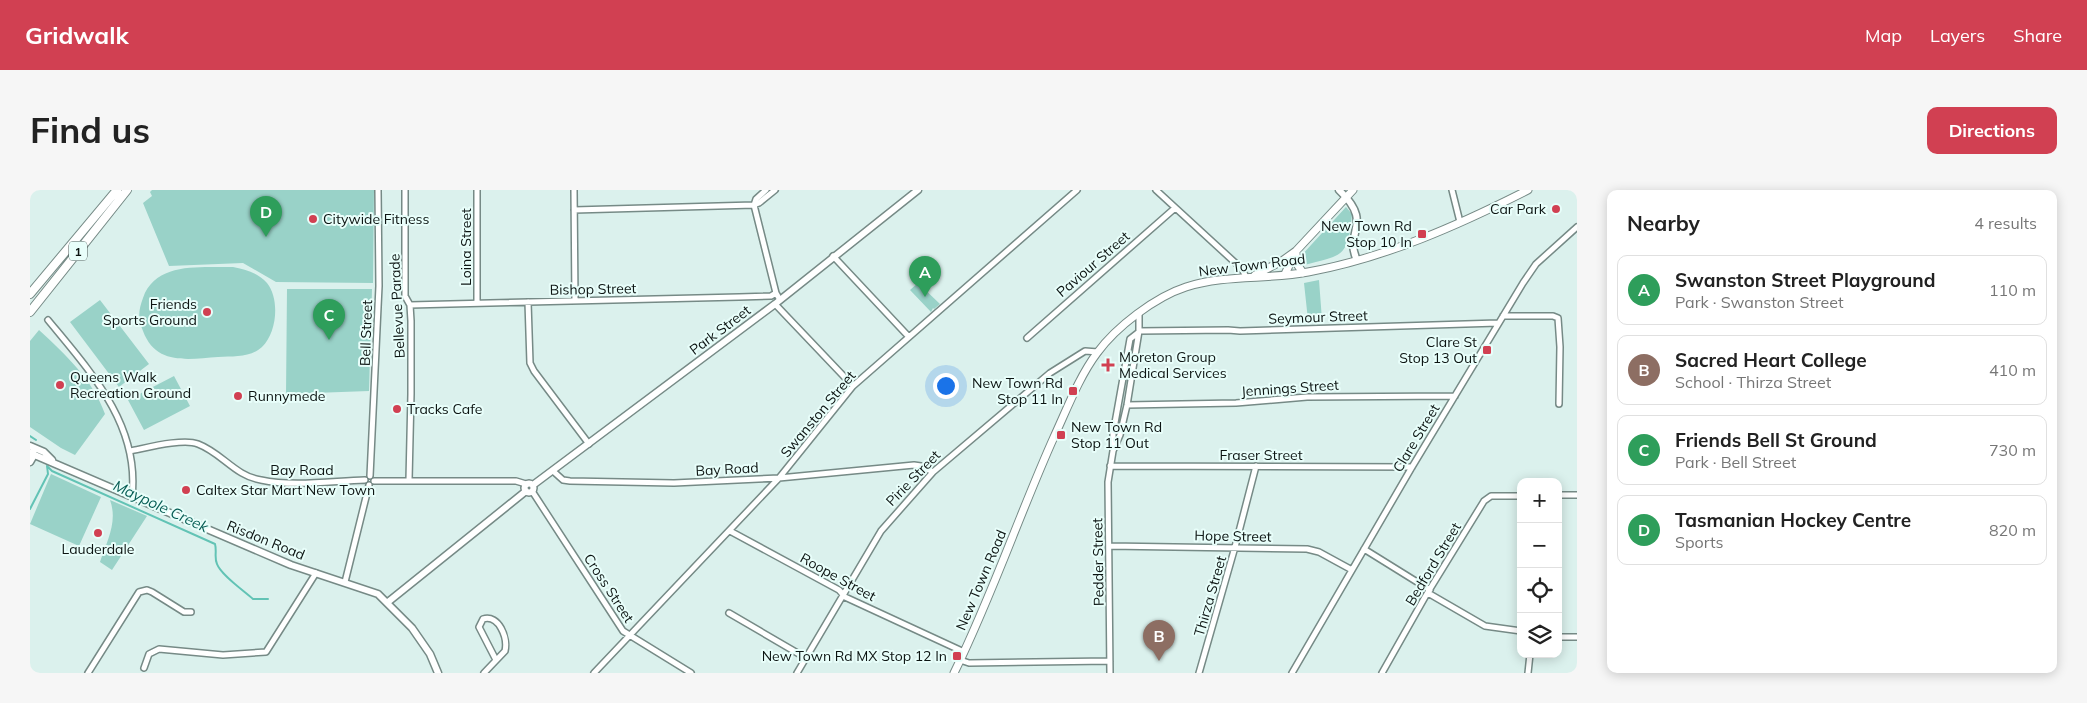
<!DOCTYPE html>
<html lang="en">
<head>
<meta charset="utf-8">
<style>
	:root { --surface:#fff; --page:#f6f6f6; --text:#222; --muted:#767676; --line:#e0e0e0; --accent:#d14052 }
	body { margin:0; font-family:Mulish,sans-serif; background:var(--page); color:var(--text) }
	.controls { position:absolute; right:15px; bottom:15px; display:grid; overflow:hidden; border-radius:10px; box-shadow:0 2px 12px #0003 }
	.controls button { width:45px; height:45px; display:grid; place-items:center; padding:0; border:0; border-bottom:1px solid var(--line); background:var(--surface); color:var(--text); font:25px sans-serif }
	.you { position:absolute; left:915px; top:195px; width:18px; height:18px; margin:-12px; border:4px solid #fff; border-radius:50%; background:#1a73e8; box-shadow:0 0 0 8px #1a73e833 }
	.badge { display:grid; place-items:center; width:32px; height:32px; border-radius:50%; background:var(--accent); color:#fff; font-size:16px; font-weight:700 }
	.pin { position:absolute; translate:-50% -41px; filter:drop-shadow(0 1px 2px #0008) }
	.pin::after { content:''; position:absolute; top:26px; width:18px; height:15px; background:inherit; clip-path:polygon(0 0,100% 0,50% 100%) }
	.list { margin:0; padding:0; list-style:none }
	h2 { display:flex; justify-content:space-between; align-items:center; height:65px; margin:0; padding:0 20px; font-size:21px }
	h2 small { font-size:16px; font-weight:400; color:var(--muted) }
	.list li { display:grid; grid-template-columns:32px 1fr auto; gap:15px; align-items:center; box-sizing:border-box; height:70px; margin:0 10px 10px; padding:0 10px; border:1px solid var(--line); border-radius:10px }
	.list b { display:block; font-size:19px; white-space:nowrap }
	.list p { margin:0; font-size:16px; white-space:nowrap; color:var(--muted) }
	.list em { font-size:16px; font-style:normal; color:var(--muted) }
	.icon { flex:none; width:28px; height:28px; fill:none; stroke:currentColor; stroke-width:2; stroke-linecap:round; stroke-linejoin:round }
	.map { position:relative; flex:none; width:1547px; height:483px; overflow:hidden; border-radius:10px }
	header { display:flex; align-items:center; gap:30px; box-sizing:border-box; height:70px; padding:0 25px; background:var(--accent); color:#fff }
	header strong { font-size:24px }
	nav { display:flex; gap:28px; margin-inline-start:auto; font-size:18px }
	.intro { display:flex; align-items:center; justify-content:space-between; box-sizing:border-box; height:120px; padding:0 30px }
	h1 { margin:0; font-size:35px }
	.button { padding:12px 22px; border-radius:10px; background:var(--accent); color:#fff; font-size:18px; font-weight:700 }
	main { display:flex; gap:30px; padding:0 30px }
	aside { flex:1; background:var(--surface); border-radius:10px; box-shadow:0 2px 12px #0003 }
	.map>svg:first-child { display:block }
	.green { fill:#99d2c8 }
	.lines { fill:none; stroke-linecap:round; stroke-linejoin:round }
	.stream { stroke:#62c3b5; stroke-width:2 }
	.minor-casing { stroke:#768a86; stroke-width:8 }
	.tertiary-casing { stroke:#768a86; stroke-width:9 }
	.secondary-casing { stroke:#768a86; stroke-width:9 }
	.trunk-casing { stroke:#768a86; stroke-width:10 }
	.minor { stroke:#fff; stroke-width:5 }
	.tertiary { stroke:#fff; stroke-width:6 }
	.secondary { stroke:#fff; stroke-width:7 }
	.trunk { stroke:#fff; stroke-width:8 }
	.poi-dot { fill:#d14052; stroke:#e8fefa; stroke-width:2 }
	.labels { text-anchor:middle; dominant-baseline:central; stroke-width:4; stroke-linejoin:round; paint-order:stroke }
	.shield { fill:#e8fefa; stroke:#4e5a58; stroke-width:1 }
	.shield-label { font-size:12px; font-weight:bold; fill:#0c1412 }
	.poi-label { font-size:14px; fill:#0c1412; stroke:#e8fefa; text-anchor:start }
	.street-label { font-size:14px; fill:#0c1412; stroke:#e8fefa }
	.water-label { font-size:15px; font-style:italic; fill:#075d54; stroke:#e8fefa }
</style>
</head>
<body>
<header>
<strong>Gridwalk</strong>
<nav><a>Map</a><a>Layers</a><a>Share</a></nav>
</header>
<div class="intro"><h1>Find us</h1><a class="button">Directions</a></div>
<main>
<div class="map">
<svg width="1547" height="483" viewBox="0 0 1547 483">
	<rect width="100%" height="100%" fill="#dbf1ed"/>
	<path class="green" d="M122,0H344L343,93L246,92L213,73L139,76L113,13L122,6L120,2Z
		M1316,17L1322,24C1318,68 1313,65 1274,75L1270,67Z
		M203,77C215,79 228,83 237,93C250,109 247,143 232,157C220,168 204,166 188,167C159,169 126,176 113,141C108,129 108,121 113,108C126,71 171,78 203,77Z
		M1289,90L1292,130H1278L1274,93Z
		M888,93L910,114L904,119L903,118L901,122L880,100Z
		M257,99H342L339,201L256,204Z
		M70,110L119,174L89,197L40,132Z
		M9,140C35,164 63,190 75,224L45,265L31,258L0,237V151Z
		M144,186L160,216L114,240L98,210Z
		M21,284L71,307L49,356L0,334Z
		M80,310L117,326L82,380L70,372C77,351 88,332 80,310Z"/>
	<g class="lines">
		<path class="stream" d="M0,246L6,250
			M17,276L22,281L185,354C187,361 184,368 187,374C191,385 213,400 223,409H238
			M0,319L18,284L17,276"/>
		<g class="minor-casing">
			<path id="minor" d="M375,0V106L380,115L381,131V204L379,290
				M447,0V113
				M544,0L545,111
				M1126,0L1212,79L1216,87
				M1422,0L1430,32
				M724,15L746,103L750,110
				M724,15L726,9L736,0
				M544,20L724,15L729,13L745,0
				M803,66L879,147
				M498,112L500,173L504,181L559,254
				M745,114L823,196
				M380,115L709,107L741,106L746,103
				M1473,126H1523L1528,128L1530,157L1529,214
				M18,130C60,181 110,235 102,306
				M1109,141L1198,140L1210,141L1468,133
				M997,148L1145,18
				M1097,215L1206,213L1277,207L1425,206
				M1083,257V244L1100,149L1109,142
				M100,261C116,258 153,248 168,254C192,263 205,286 231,290C263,297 302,291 335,290
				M1080,276L1382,277
				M523,281L533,290L540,291L644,293L749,288L884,275L891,276L903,282
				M340,286L349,96L348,0
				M344,291H486L496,294
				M502,301L593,441L661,483
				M1528,305H1547
				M700,341L809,400L815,407L934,462
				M1079,356L1277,359L1289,362L1322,380
				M1334,359L1400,400
				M315,392L339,295
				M1398,403L1455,436L1491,441
				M699,423L776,468
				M1528,447H1547
				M930,470L939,473L1080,471
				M114,478L119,464L129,459L193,465L236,462L286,383
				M58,483L109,402L117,400L122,402L154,422H161
				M454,483L475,461C478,448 469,424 453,429L449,437L466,470
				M564,483L749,288L823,196L1047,0
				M767,483L851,341L903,282L1020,183L1055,161L1068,162
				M1080,483L1078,292L1083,261L1090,245L1097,215L1109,141V123
				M1169,483L1205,357L1226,276
				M1262,483L1382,277L1493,93L1506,74L1547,37
				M1352,483L1395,407L1454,311L1461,306H1491
				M1498,483L1500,464"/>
		</g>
		<g class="tertiary-casing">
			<path id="tertiary" d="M1309,0C1345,34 1313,42 1327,70
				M0,256L14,262L22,270
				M0,263L261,375L348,404L382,438L400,464L408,483
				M0,272L4,265L3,261
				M494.5 298a4.5 4.5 0 1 1 9 0a4.5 4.5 0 1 1-9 0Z
				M503,295L745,114L888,0
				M358,412L496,301"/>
		</g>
		<g class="secondary-casing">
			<path id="secondary" d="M1266,63L1267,74L1273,83
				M1255,84L1265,63
				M1225,85L1252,71L1266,61L1323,0
				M924,483C962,406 989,325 1024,247C1037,219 1049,187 1067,163C1086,137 1125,107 1156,97C1195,84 1238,90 1278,82C1355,68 1429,35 1498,0"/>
		</g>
		<g class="trunk-casing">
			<path id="trunk" d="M0,104L87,0
				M0,122L97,0"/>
		</g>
		<use href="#minor" class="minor"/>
		<use href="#tertiary" class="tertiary"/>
		<use href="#secondary" class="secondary"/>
		<use href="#trunk" class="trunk"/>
	</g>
	<g class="poi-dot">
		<circle cx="1526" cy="19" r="5"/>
		<circle cx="283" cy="29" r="5"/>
		<rect x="1387" y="39" width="10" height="10" rx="2.5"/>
		<circle cx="177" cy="122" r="5"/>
		<rect x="1452" y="155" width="10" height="10" rx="2.5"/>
		<path d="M1075.5 167.5h5v5h5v5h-5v5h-5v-5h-5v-5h5z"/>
		<circle cx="30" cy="195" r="5"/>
		<rect x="1038" y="196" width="10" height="10" rx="2.5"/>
		<circle cx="208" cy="206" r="5"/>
		<circle cx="367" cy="219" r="5"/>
		<rect x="1026" y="240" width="10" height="10" rx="2.5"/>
		<circle cx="156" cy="300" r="5"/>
		<circle cx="68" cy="343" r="5"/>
		<rect x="922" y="461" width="10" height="10" rx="2.5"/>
	</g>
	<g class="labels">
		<rect class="shield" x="39" y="51.5" width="18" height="19" rx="4"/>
		<g class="shield-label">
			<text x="48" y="61">1</text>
		</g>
		<g class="poi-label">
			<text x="1516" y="19" text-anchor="end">Car Park</text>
			<text x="293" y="29">Citywide Fitness</text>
			<text x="1382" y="36" text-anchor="end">New Town Rd<tspan x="1382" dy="16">Stop 10 In</tspan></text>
			<text x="167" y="114" text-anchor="end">Friends<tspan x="167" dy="16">Sports Ground</tspan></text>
			<text x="1447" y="152" text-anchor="end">Clare St<tspan x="1447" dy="16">Stop 13 Out</tspan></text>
			<text x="1089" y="167">Moreton Group<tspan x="1089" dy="16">Medical Services</tspan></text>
			<text x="40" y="187">Queens Walk<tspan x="40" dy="16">Recreation Ground</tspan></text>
			<text x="1033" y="193" text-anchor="end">New Town Rd<tspan x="1033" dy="16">Stop 11 In</tspan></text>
			<text x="218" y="206">Runnymede</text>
			<text x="377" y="219">Tracks Cafe</text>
			<text x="1041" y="237">New Town Rd<tspan x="1041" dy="16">Stop 11 Out</tspan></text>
			<text x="166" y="300">Caltex Star Mart New Town</text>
			<text x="68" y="359" text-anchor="middle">Lauderdale</text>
			<text x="917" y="466" text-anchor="end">New Town Rd MX Stop 12 In</text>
		</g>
		<g class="street-label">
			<text transform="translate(436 57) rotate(-90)">Loina Street</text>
			<text transform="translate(1063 74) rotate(-41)">Paviour Street</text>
			<text transform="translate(1222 75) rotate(-7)">New Town Road</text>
			<text transform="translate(563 99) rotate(-1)">Bishop Street</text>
			<text transform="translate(367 116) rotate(-93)">Bellevue Parade</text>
			<text transform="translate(1288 127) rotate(-2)">Seymour Street</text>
			<text transform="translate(690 140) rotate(-37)">Park Street</text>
			<text transform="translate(336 143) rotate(-88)">Bell Street</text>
			<text transform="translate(1260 198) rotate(-4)">Jennings Street</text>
			<text transform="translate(788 224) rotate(-50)">Swanston Street</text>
			<text transform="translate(1386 248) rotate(-59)">Clare Street</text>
			<text x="1231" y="265">Fraser Street</text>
			<text transform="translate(697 279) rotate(-3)">Bay Road</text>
			<text x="272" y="280">Bay Road</text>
			<text transform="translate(883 288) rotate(-46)">Pirie Street</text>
			<text transform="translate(1203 346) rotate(1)">Hope Street</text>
			<text transform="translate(236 350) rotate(22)">Risdon Road</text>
			<text transform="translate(1068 372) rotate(-91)">Pedder Street</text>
			<text transform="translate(1403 374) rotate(-59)">Bedford Street</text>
			<text transform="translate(808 387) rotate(29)">Roope Street</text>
			<text transform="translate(951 390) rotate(-67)">New Town Road</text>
			<text transform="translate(579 398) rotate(57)">Cross Street</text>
			<text transform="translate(1180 406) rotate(-74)">Thirza Street</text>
		</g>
		<g class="water-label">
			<text transform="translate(131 316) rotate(25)">Maypole Creek</text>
		</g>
	</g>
</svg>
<div class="controls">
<button>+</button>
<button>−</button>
<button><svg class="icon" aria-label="locate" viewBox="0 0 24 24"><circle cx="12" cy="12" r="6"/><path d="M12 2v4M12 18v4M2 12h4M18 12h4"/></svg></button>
<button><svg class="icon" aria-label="layers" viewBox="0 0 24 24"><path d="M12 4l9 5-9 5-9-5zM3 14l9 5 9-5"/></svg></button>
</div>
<div class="you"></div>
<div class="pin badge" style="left:895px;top:107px;background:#2e9e5b">A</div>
<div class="pin badge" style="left:1129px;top:471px;background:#8d6e63">B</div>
<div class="pin badge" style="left:299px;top:150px;background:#2e9e5b">C</div>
<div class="pin badge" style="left:236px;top:47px;background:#2e9e5b">D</div>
</div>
<aside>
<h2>Nearby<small>4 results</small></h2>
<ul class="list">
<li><span class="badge" style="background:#2e9e5b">A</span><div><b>Swanston Street Playground</b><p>Park · Swanston Street</p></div><em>110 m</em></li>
<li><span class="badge" style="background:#8d6e63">B</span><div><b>Sacred Heart College</b><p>School · Thirza Street</p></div><em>410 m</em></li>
<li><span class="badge" style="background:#2e9e5b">C</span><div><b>Friends Bell St Ground</b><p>Park · Bell Street</p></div><em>730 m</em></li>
<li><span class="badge" style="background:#2e9e5b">D</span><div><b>Tasmanian Hockey Centre</b><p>Sports</p></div><em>820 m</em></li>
</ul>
</aside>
</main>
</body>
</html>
